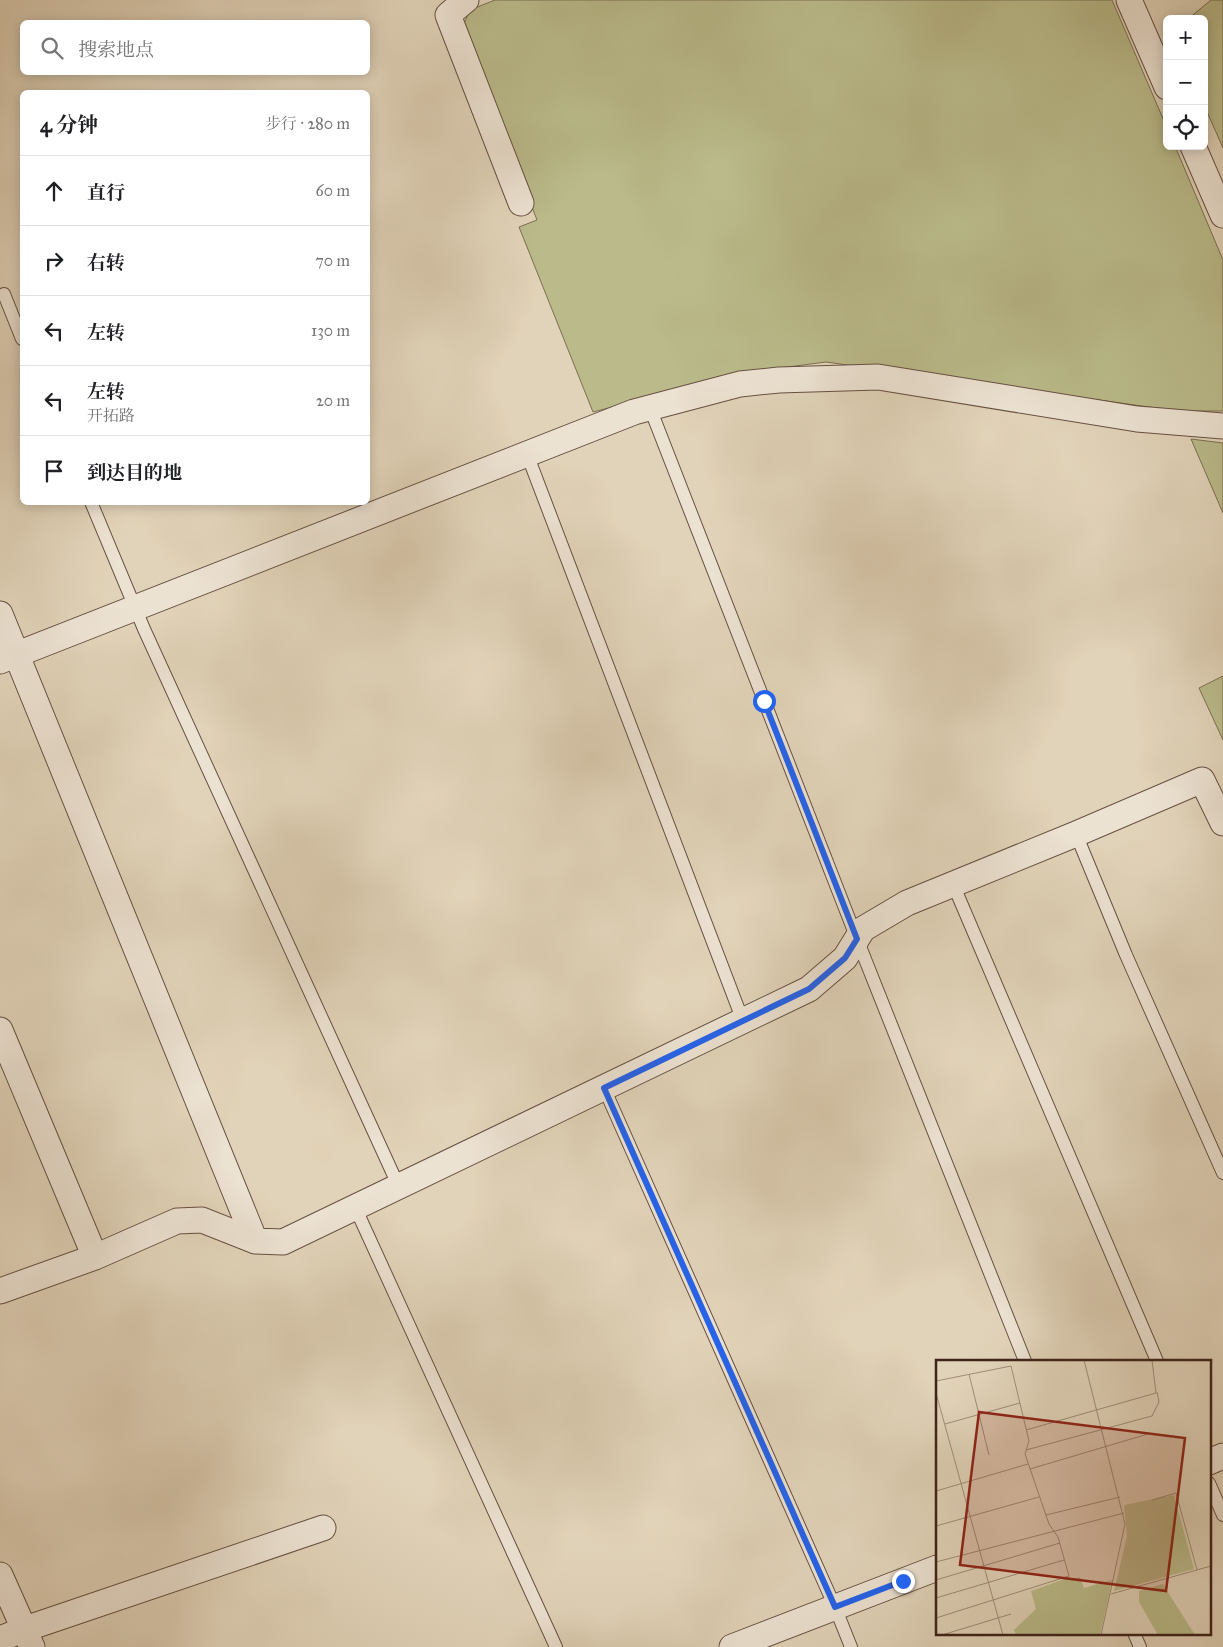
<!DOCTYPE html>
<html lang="zh">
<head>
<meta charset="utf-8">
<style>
	:root { --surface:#fff; --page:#f6f6f6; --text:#202124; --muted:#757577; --line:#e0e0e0 }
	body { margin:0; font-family:"IM FELL Great Primer","Noto Serif SC",serif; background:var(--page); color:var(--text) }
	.controls { position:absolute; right:15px; top:15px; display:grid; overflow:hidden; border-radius:8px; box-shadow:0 2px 12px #0003 }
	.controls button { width:45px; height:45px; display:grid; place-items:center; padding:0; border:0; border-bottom:1px solid var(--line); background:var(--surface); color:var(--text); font:25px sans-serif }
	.stop { position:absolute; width:15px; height:15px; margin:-11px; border:4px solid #2563eb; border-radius:50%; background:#fff }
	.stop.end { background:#2563eb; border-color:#fff; box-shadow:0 1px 5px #0008 }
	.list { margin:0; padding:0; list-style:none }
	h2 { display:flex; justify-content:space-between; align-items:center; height:65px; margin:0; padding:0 20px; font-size:21px }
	h2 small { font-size:16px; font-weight:400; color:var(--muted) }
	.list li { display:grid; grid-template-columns:32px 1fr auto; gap:15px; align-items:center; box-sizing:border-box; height:70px; padding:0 20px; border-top:1px solid var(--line) }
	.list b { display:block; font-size:19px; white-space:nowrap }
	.list p { margin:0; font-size:16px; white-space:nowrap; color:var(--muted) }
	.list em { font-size:16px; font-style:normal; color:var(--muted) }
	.icon { flex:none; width:28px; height:28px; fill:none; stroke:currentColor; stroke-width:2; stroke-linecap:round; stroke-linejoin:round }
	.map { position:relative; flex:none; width:1223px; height:1647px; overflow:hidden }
	.search { position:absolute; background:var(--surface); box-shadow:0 2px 12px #0003; left:20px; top:20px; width:350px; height:55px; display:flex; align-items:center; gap:12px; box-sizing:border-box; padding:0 18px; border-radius:8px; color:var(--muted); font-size:19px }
	.panel { position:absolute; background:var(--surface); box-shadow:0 2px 12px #0003; left:20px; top:90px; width:350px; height:415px; border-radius:8px }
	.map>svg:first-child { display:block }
	.green { fill:#baba8a; stroke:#7c6f52 }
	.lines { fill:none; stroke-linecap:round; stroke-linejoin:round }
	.service-casing { stroke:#685042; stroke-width:14 }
	.minor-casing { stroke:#685042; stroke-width:27 }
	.service { stroke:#ece2d2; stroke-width:12 }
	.minor { stroke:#ece2d2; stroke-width:25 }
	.route { stroke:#2563eb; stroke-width:6 }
	.inset-road { fill:none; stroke:#a08d79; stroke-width:1 }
	.view { fill:#8f2418; fill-opacity:0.15; stroke:#8f2418; stroke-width:2.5 }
	.inset-edge { fill:none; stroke:#3f241a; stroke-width:2.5 }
</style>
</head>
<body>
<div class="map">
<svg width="1223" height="1647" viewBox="0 0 1223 1647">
	<rect width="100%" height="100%" fill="#e1d3b9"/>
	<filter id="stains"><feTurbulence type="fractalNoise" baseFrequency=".004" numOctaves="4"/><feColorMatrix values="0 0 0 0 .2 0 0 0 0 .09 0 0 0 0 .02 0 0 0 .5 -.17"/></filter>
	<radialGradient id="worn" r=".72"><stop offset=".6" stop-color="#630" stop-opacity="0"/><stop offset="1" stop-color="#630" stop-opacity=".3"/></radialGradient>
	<path class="green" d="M495,0H1112L1167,128V146H1175L1223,260V411H1178L826,362L742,373L593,412L519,227L537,220L462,28L470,10Z
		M1211,0H1223V148L1204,105V19H1188Z
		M1191,439L1223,443V513Z
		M1223,676V740L1199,688Z"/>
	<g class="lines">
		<g class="service-casing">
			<path id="service" d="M4,294L22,339
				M650,408L857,939L1025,1361
				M527,454L743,1021
				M91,502L144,629L399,1187
				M1076,834L1126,955L1223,1173
				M953,884L1157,1361
				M604,1088L835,1607L851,1647
				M355,1207L556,1647
				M1209,1483L1223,1515
				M1134,1633L1140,1647"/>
		</g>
		<g class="minor-casing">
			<path id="minor" d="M466,0L448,15L521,203
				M1129,0L1167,87
				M1193,146L1223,215
				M0,614L255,1241
				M0,661L634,412L740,384L779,380L878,377L1137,419L1223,426
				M0,1030L95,1257
				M0,1291L95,1257L177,1221L202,1220L255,1241L283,1242L809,989L845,958L863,929L907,903L1076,834L1202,780L1223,823
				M1209,1462L1223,1456
				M0,1575L32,1647
				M0,1639L25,1629L323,1528
				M732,1647L937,1568"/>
		</g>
		<use href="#service" class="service"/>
		<use href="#minor" class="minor"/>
	</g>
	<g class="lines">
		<path class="route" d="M764,701L857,939L845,958L809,989L604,1088L835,1607L903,1581"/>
	</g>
	<g transform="translate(936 1360)">
		<rect width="275" height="275" fill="#e1d3b9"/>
		<path d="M238,135L258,209L178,231L191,176L188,145ZM134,217L135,220L144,217L148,228L176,220L164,275H80L78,270L100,249L95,231ZM227,224L228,226L259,275H222L203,242V231Z" fill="#baba8a"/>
		<path class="inset-road" d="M148,0L189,164L165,275M33,14L53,95M0,21L75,6L93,81L89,94L113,164L122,177L133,216L0,258M0,33L67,275M9,64L84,43M90,70L220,33L216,0M90,90L216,56L223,42L221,32M94,109L212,74M0,131L92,104M216,140L240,133L261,210M110,155L184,137M0,166L103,137M0,202L188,153M0,220L124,183M175,234L275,206M0,238L128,200M6,275L75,254"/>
		<path class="view" d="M43,52L249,78L230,231L24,205Z"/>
		<rect width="275" height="275" class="inset-edge"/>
	</g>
	<rect width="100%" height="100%" filter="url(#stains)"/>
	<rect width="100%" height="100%" fill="url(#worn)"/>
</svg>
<div class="controls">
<button>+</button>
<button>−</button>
<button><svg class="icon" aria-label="locate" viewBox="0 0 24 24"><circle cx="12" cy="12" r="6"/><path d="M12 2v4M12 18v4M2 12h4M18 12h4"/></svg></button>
</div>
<div class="stop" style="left:764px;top:701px"></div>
<div class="stop end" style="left:903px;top:1581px"></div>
<div class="search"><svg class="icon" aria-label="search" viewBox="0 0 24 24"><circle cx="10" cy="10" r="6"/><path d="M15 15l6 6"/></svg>搜索地点</div>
<section class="panel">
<h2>4 分钟<small>步行 · 280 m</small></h2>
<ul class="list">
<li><svg class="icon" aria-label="ahead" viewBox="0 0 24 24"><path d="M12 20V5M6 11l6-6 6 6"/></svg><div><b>直行</b></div><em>60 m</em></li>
<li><svg class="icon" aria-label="right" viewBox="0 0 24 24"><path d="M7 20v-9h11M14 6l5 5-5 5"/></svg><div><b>右转</b></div><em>70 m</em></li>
<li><svg class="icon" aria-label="left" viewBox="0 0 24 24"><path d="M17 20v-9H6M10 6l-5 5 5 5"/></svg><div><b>左转</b></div><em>130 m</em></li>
<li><svg class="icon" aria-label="left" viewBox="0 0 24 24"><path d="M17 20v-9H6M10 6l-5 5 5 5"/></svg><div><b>左转</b><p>开拓路</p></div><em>20 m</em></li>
<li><svg class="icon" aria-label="arrive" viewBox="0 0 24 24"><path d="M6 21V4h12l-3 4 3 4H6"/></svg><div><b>到达目的地</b></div></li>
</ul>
</section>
</div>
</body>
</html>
